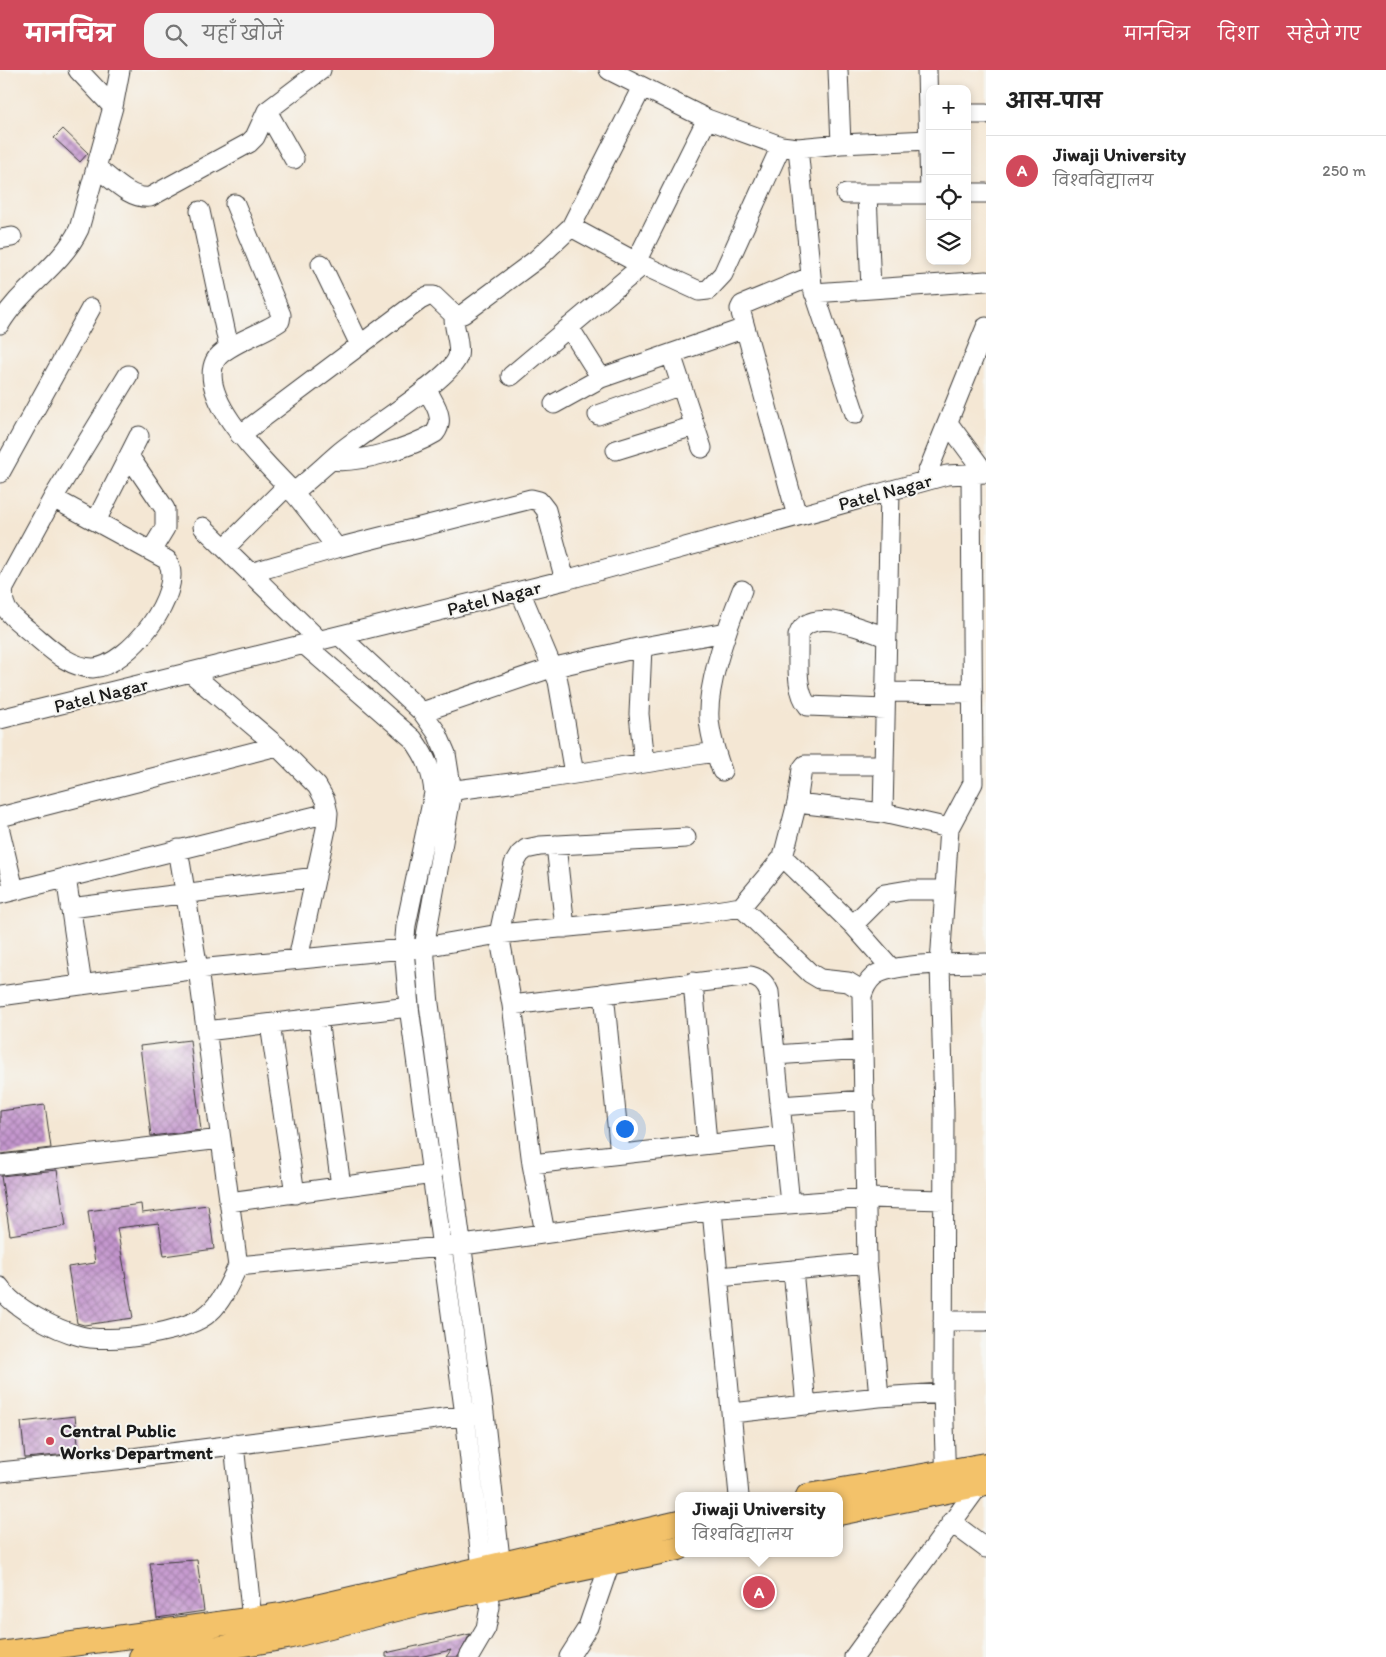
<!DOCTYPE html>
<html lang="hi">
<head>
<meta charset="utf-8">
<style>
	:root { --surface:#fff; --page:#f2f2f2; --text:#222; --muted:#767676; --line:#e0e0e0; --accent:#d1495b }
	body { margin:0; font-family:Itim,"Playpen Sans Deva",sans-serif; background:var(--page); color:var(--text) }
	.controls { position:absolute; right:15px; top:15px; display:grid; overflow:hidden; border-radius:10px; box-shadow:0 2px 8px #0003 }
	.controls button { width:45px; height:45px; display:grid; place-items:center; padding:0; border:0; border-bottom:1px solid var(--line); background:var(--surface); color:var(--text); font:25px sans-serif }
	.you { position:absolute; left:624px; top:1058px; width:18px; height:18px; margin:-12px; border:4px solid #fff; border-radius:50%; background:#1a73e8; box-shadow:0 0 0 8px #1a73e833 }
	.badge { display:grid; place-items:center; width:32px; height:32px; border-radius:50%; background:var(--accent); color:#fff; font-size:16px; font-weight:700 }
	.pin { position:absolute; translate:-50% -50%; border:2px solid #fff; box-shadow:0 1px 5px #0006 }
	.popup { position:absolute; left:675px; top:1422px; width:168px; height:65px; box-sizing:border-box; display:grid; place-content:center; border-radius:10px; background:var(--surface); filter:drop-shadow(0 1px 4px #0005); font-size:16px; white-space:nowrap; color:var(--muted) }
	.popup b { font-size:19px; color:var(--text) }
	.popup::after { content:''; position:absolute; left:50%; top:100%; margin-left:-10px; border:10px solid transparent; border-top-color:var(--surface) }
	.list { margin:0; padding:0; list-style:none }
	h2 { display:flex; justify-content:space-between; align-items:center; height:65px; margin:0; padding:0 20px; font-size:21px }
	h2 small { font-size:16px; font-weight:400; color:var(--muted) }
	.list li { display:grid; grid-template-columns:32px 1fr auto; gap:15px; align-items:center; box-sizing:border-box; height:70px; padding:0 20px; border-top:1px solid var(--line) }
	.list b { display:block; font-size:19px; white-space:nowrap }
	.list p { margin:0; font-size:16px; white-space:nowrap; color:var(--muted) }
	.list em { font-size:16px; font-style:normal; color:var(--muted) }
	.icon { flex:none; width:28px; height:28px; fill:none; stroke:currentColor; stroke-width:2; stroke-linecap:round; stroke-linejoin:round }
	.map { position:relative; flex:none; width:986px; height:1587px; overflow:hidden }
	header { display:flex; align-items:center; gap:30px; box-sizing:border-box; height:70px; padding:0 25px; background:var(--accent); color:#fff }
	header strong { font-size:24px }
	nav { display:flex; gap:28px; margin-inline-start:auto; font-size:18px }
	.search { width:350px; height:45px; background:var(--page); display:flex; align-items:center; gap:12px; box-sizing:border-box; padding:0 18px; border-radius:15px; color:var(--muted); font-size:19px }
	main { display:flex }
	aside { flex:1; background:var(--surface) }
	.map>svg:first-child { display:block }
	.building { fill:url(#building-cross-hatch) }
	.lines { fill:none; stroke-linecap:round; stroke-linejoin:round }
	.minor-casing { stroke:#3c3a38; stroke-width:21 }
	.major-casing { stroke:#3c3a38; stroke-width:26 }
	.minor { stroke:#fff; stroke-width:19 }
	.major { stroke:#f3c26a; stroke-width:24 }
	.poi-dot { fill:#d1495b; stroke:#f6f6f2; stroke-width:2 }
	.labels { text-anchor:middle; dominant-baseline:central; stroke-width:4; stroke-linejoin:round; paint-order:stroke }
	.street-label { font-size:19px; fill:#1c1c1c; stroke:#f6f6f2 }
	.poi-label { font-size:19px; font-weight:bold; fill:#1c1c1c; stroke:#f6f6f2; text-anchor:start }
</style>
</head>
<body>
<header>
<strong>मानचित्र</strong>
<div class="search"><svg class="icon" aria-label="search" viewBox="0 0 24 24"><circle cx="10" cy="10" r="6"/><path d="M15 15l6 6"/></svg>यहाँ खोजें</div>
<nav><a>मानचित्र</a><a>दिशा</a><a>सहेजे गए</a></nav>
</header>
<main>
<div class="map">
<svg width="986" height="1587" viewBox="0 0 986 1587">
	<defs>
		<pattern id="building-cross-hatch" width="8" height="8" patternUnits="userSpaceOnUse" patternTransform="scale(1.25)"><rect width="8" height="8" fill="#c496ce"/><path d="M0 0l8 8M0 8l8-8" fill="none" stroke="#9e7aa6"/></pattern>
	</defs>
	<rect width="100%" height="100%" fill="#f6f6f2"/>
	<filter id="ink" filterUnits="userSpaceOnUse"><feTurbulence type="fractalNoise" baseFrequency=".02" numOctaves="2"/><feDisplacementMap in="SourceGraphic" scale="10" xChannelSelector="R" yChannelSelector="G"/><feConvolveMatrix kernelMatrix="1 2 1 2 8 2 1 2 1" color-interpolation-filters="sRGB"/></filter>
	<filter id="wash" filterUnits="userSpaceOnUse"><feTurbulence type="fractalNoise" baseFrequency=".0096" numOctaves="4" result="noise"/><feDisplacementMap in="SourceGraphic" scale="20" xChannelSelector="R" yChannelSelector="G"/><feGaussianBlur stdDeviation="1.12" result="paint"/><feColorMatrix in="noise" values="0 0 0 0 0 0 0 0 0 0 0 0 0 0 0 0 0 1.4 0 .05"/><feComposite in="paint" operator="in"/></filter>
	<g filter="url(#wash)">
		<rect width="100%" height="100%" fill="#f4e7d4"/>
		<g id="blocks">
			<path class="building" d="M63,59L88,83L80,92L54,68Z
				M190,970L201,1060L151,1066L140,976Z
				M45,1035L51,1078L0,1084V1041Z
				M57,1100L66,1156L10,1165L1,1106Z
				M141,1134L142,1143L208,1135L214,1179L164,1186L159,1153L117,1158L133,1248L84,1255L77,1253L68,1197L95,1193L88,1141Z
				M75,1346L79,1383L25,1388L21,1352Z
				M197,1490L204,1541L157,1548L150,1493Z
				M470,1564L458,1587H446L451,1580L419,1587H386V1583Z"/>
		</g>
	</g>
	<g filter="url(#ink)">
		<use href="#blocks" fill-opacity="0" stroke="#3c3a38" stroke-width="1"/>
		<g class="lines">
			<g class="minor-casing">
				<path id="minor" d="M78,0L113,37
					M609,0L707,49L781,76L798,78L841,74L929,70
					M838,0L841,74
					M927,0L930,124
					M267,41L294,89
					M967,44H986
					M798,78L812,215L855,344
					M97,98C112,109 131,130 150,127L249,73L255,67L267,41L321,0
					M967,123H986
					M846,124H930
					M867,124L871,219
					M235,134L281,245L280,251C265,263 223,275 215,291C197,330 268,395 292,421C308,439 322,459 337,478
					M200,141L229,278
					M571,157L636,192L699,221L708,220L723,204L781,76
					M0,169L12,167
					M636,192L707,49
					M321,194L360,275
					M814,223L986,211
					M0,254C21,218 61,197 79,159L113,37L120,0
					M569,257L601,308
					M671,284L702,378
					M511,306L643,195
					M554,334L601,308L745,258
					M598,345L681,315
					M948,353L985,403
					M240,365L420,230L428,226H434L454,245L463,244L537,189L571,157L642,17
					M616,380L694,356
					M129,386L165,439V458L151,481
					M332,390C358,394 412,377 435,363C446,349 434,332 426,319
					M0,403L91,238
					M924,411L986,257
					M293,423C309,410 324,396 339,383C360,364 453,308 458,286C461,274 453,258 454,245
					M53,428L167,490C187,522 127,597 93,598C67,598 47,575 28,560C13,547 0,540 4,518L53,428L128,305
					M797,446L740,239L742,235L810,207
					M96,451L139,366
					M203,457L320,571
					M225,478L287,416
					M250,503L337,478L531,429L539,431L546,440L565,510
					M520,521L558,611L574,704
					M340,566L422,642L437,663L446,684L452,722L424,877L429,934L484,1343L502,1507
					M305,575L413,669C426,687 432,700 434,723L406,855L404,879L409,937L465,1345L482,1499L490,1537L486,1558L469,1587
					M642,577L639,644L644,693
					M191,603L277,676L317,716L325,730L328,743L327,754L298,889
					M885,622L973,623
					M885,639L808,636C794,620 799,586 798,566C808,534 865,560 886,567
					M422,642L551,598L642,577L726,562
					M0,649L565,510L947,405L986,403
					M722,701C716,684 710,666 709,648C707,614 729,553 742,520
					M440,722L549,708L715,682
					M797,733L883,743L949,758
					M883,743L890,421
					M0,747L277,676
					M0,761L14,820
					M556,775L565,858
					M783,787L853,855L892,899
					M66,807L82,915
					M0,824L328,743
					M741,837L810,903L820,909L848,912L863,921
					M70,838L316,807
					M853,855L884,824L908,820H943
					M693,912L707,1073
					M604,923L620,1084
					M0,926L198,899L424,877L499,864L690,845L741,837L783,787L797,733L802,699L805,695H884
					M512,935L751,906C761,909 765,913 769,922L790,1134
					M318,949L341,1116
					M270,954L295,1124
					M206,961L409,937
					M775,985L863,979
					M780,1036L865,1030
					M532,1094L783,1066
					M0,1095L221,1069
					M229,1132L433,1104
					M712,1141L739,1426
					M545,1163L532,1094L512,935L499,864L514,794L520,784L526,779L540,776L686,768
					M238,1196L463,1175L721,1139L867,1128L944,1130
					M793,1200L806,1336
					M719,1207L867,1193
					M0,1217C12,1238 57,1260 80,1266C109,1274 188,1263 210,1242C223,1230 230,1212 238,1196L198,899L178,779
					M943,1251H986
					M879,1327L867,1193L862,926C864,919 868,911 874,906C892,892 962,894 986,893
					M732,1343L879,1327L943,1323
					M234,1374L252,1550
					M0,1402L116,1390L475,1344
					M946,1415L943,1323L944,1042L940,894L949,758L973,713L971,403
					M951,1452L986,1478
					M569,1587L588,1557L610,1493
					M854,1587L980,1414"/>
			</g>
			<g class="major-casing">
				<path id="major" d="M808,1426L986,1395
					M839,1443L986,1413
					M0,1584L282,1545L679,1453
					M141,1587L221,1578L287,1567L420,1533L679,1478"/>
			</g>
			<use href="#minor" class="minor"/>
			<use href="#major" class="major"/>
		</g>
	</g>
	<circle class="poi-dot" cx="50" cy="1371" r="5"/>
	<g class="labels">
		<g class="street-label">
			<text transform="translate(885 422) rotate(-15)">Patel Nagar</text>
			<text transform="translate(494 528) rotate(-14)">Patel Nagar</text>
			<text transform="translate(101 625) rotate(-14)">Patel Nagar</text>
		</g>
		<g class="poi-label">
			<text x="60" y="1360">Central Public<tspan x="60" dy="22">Works Department</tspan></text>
		</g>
	</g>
</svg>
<div class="controls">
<button>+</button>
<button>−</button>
<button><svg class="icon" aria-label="locate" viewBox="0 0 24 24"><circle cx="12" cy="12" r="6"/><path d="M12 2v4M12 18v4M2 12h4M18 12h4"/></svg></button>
<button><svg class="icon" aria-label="layers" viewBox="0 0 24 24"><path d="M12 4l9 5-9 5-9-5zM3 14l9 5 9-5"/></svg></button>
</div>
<div class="you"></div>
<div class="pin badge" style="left:759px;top:1522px">A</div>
<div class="popup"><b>Jiwaji University</b>विश्वविद्यालय</div>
</div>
<aside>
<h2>आस-पास<small></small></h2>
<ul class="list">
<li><span class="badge">A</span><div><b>Jiwaji University</b><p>विश्वविद्यालय</p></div><em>250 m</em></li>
</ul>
</aside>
</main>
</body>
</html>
